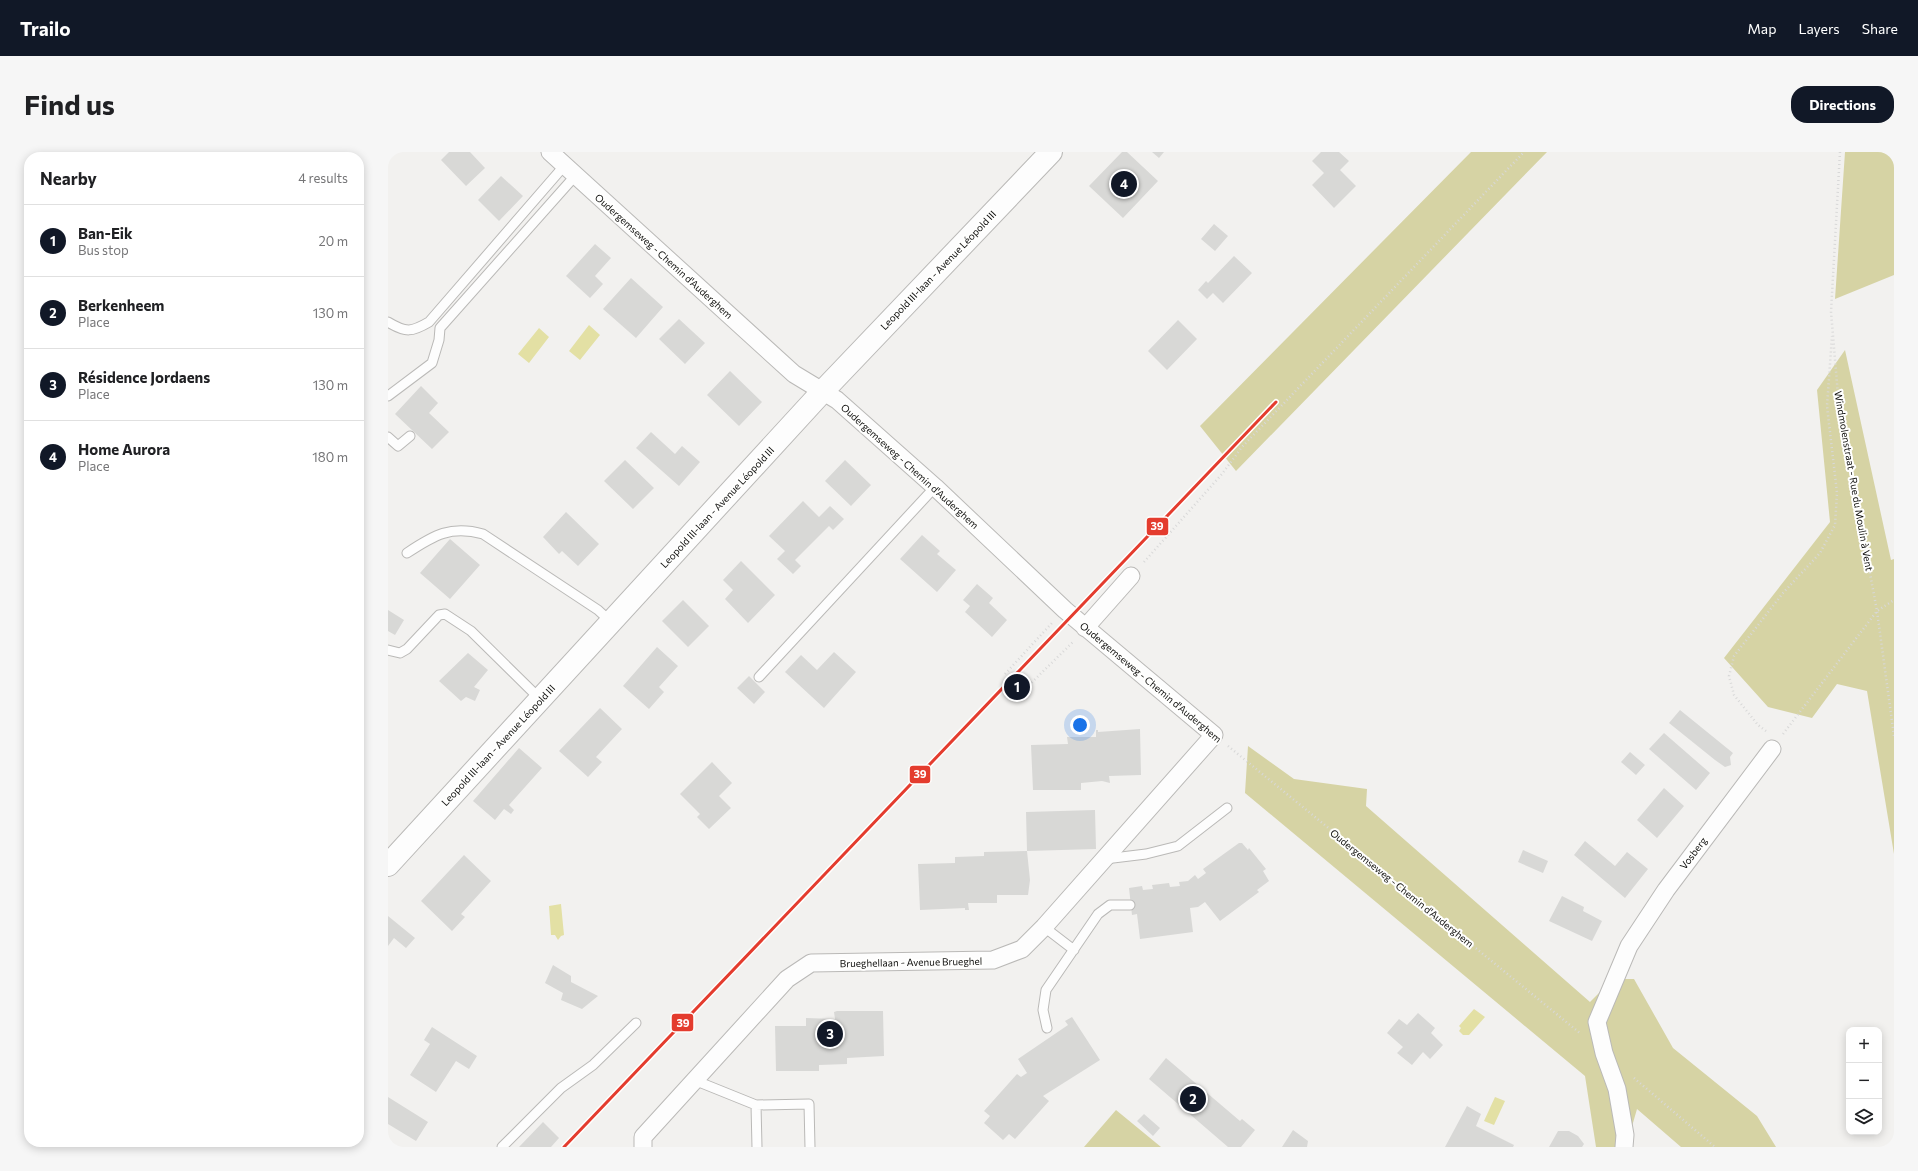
<!DOCTYPE html>
<html lang="en">
<head>
<meta charset="utf-8">
<style>
	:root { --surface:#fff; --page:#f6f6f6; --text:#202124; --muted:#757577; --line:#e0e0e0; --accent:#111827 }
	body { margin:0; font-family:Commissioner,sans-serif; background:var(--page); color:var(--text) }
	.controls { position:absolute; right:12px; bottom:12px; display:grid; overflow:hidden; border-radius:8px; box-shadow:0 2px 10px #0003 }
	.controls button { width:36px; height:36px; display:grid; place-items:center; padding:0; border:0; border-bottom:1px solid var(--line); background:var(--surface); color:var(--text); font:20px sans-serif }
	.you { position:absolute; left:692px; top:573px; width:14px; height:14px; margin:-10px; border:3px solid #fff; border-radius:50%; background:#1a73e8; box-shadow:0 0 0 6px #1a73e833 }
	.badge { display:grid; place-items:center; width:26px; height:26px; border-radius:50%; background:var(--accent); color:#fff; font-size:13px; font-weight:700 }
	.pin { position:absolute; translate:-50% -50%; border:2px solid #fff; box-shadow:0 1px 4px #0006 }
	.list { margin:0; padding:0; list-style:none }
	h2 { display:flex; justify-content:space-between; align-items:center; height:52px; margin:0; padding:0 16px; font-size:17px }
	h2 small { font-size:13px; font-weight:400; color:var(--muted) }
	.list li { display:grid; grid-template-columns:26px 1fr auto; gap:12px; align-items:center; box-sizing:border-box; height:72px; padding:0 16px; border-top:1px solid var(--line) }
	.list b { display:block; font-size:15px; white-space:nowrap }
	.list p { margin:0; font-size:13px; white-space:nowrap; color:var(--muted) }
	.list em { font-size:13px; font-style:normal; color:var(--muted) }
	.icon { flex:none; width:22px; height:22px; fill:none; stroke:currentColor; stroke-width:2; stroke-linecap:round; stroke-linejoin:round }
	.map { position:relative; flex:none; width:1506px; height:995px; overflow:hidden; border-radius:16px }
	header { display:flex; align-items:center; gap:24px; box-sizing:border-box; height:56px; padding:0 20px; background:var(--accent); color:#fff }
	header strong { font-size:19px }
	nav { display:flex; gap:22px; margin-inline-start:auto; font-size:14px }
	.intro { display:flex; align-items:center; justify-content:space-between; box-sizing:border-box; height:96px; padding:0 24px }
	h1 { margin:0; font-size:28px }
	.button { padding:10px 18px; border-radius:16px; background:var(--accent); color:#fff; font-size:14px; font-weight:700 }
	main { display:flex; gap:24px; padding:0 24px }
	aside { flex:1; background:var(--surface); border-radius:16px; box-shadow:0 2px 10px #0003 }
	.map>svg:first-child { display:block }
	.forest { fill:#d6d3a4 }
	.water { fill:#e3e0a4 }
	.building { fill:#d8d8d6 }
	.lines { fill:none; stroke-linecap:round; stroke-linejoin:round }
	.service-casing { stroke:#bab9b7; stroke-width:11 }
	.minor-casing { stroke:#bab9b7; stroke-width:19 }
	.tertiary-casing { stroke:#bab9b7; stroke-width:24 }
	.path { stroke:#d8d8d8; stroke-width:2.5; stroke-dasharray:1 3; stroke-linecap:butt }
	.service { stroke:#fdfdfd; stroke-width:9 }
	.minor { stroke:#fdfdfd; stroke-width:17 }
	.tertiary { stroke:#fdfdfd; stroke-width:22 }
	.tram-1-casing { stroke:#fffffe; stroke-width:6 }
	.tram-1 { stroke:#e43c2e; stroke-width:3 }
	.labels { text-anchor:middle; dominant-baseline:central; stroke-width:4; stroke-linejoin:round; paint-order:stroke }
	.street-label { font-size:10px; fill:#11110f; stroke:#fffffe }
	.line-badge { stroke:#fffffe; stroke-width:1.5 }
	.badge-label { font-size:11px; text-anchor:middle; font-weight:bold; fill:#fff }
</style>
</head>
<body>
<header>
<strong>Trailo</strong>
<nav><a>Map</a><a>Layers</a><a>Share</a></nav>
</header>
<div class="intro"><h1>Find us</h1><a class="button">Directions</a></div>
<main>
<aside>
<h2>Nearby<small>4 results</small></h2>
<ul class="list">
<li><span class="badge">1</span><div><b>Ban-Eik</b><p>Bus stop</p></div><em>20 m</em></li>
<li><span class="badge">2</span><div><b>Berkenheem</b><p>Place</p></div><em>130 m</em></li>
<li><span class="badge">3</span><div><b>Résidence Jordaens</b><p>Place</p></div><em>130 m</em></li>
<li><span class="badge">4</span><div><b>Home Aurora</b><p>Place</p></div><em>180 m</em></li>
</ul>
</aside>
<div class="map">
<svg width="1506" height="995" viewBox="0 0 1506 995">
	<rect width="100%" height="100%" fill="#f2f1ef"/>
	<path class="forest" d="M1083,0H1159L848,319L812,274Z
		M1457,0H1506V123L1447,147Z
		M1457,198L1503,408L1506,407V702L1479,539L1449,532L1424,566L1380,555L1336,506L1442,370L1429,238Z
		M860,594L906,627L979,637L978,654L1202,850L1225,827H1246L1285,896L1369,964L1388,995H1293L1249,957L1238,995H1208L1197,924L857,641Z
		M728,958L773,995H696Z"/>
	<path class="water" d="M201,173L212,183L192,208L181,199Z
		M151,176L161,185L141,211L130,202Z
		M173,752L176,783L173,784L170,788L167,783H163L161,754Z
		M1086,857L1097,865L1081,883H1075L1071,879L1073,876L1071,874Z
		M1107,945L1117,949L1106,973L1096,969Z"/>
	<path class="building" d="M61,0H82L97,16L78,34L53,8Z
		M734,0H739L770,29L735,66L701,34Z
		M764,0H776L771,6Z
		M933,0H951L961,9L952,18L968,34L946,56L924,33L936,21L924,9Z
		M113,24L135,44L111,69L90,48Z
		M826,72L840,84L827,99L813,87Z
		M207,92L223,106L207,124L215,132L202,146L178,124Z
		M846,104L864,121L835,151L825,141L819,147L810,138L818,129L820,131Z
		M243,126L275,155L248,186L215,157Z
		M291,167L317,191L297,212L271,187Z
		M790,168L809,187L779,218L760,199Z
		M342,219L374,250L351,274L319,243Z
		M33,234L50,251L41,261L61,280L44,297L7,262Z
		M263,280L287,302L294,294L312,310L291,334L248,296Z
		M237,308L266,336L245,357L216,329Z
		M457,308L483,333L463,354L437,329Z
		M415,349L431,365L442,354L456,367L445,378L441,374L407,408L413,414L405,422L389,407L397,399L381,384Z
		M178,360L211,392L190,414L174,399L171,402L155,385Z
		M534,383L552,399L549,402L568,418L549,440L512,407Z
		M62,387L92,413L62,447L32,421Z
		M353,409L387,443L360,471L337,447L345,438L335,428Z
		M589,432L605,446L601,451L619,468L604,485L577,460L582,454L575,448Z
		M295,448L321,474L300,495L274,469Z
		M0,458L16,468L7,483L0,479Z
		M269,495L290,514L271,535L276,540L261,557L235,534Z
		M446,500L468,520L436,556L397,520L413,503L429,518Z
		M80,501L100,518L86,535L92,538L87,549L78,545L73,549L51,529Z
		M361,524L377,540L366,552L349,536Z
		M212,556L234,577L208,605L214,610L200,625L171,599Z
		M1292,558L1345,601L1342,605L1343,613L1337,615L1327,608L1281,571Z
		M752,577L753,623L721,624L722,631L714,629L693,631V638H645L643,593L680,592L679,585H708V578H710V580Z
		M1276,581L1322,621L1308,638L1261,597Z
		M131,596L154,616L121,653L126,658L123,662L116,657L107,668L85,649Z
		M1242,600L1257,613L1248,623L1233,610Z
		M324,610L344,631L331,644L343,656L321,677L309,665L312,662L292,642Z
		M1276,636L1296,654L1269,686L1249,668Z
		M707,658L708,697L639,699L638,660Z
		M1197,689L1227,714L1239,700L1260,717L1237,746L1186,703Z
		M851,691H854L860,698L861,696L878,717L875,719L881,729L869,738L871,740L832,769L817,750L810,755L802,756L805,780L752,787L749,762L744,763L741,736L754,734L755,738L765,737L764,733L781,731L782,735L792,734L791,730L800,729L807,723L810,727L818,721L815,717Z
		M1135,698L1160,709L1155,721L1130,710Z
		M639,699L642,728L640,743H609V751H580L581,758H577V756L532,758L530,712L567,711V705L596,704V700Z
		M76,703L103,729L73,762L77,765L64,779L33,749Z
		M1174,744L1196,755L1195,759L1214,769L1204,789L1161,769Z
		M0,764L27,786L18,796L6,786L0,794Z
		M165,813L183,824V830L210,844L194,857L173,848L175,841L157,831Z
		M449,859H495L496,904L459,906V912L431,913V919H388L387,874H418V866L447,867L446,860Z
		M1030,861L1047,876L1043,881L1055,893L1042,907L1035,900L1024,913L1009,901L1015,895L999,881L1011,867L1019,873Z
		M684,865L712,908L655,944L661,949L627,987L621,982L615,988L596,971L602,964L596,959L629,922L633,925L639,921L630,907L680,873L677,869Z
		M44,875L89,904L81,917L68,909L48,940L22,923L42,892L36,888Z
		M778,906L852,969L854,967L867,978L853,995H840L761,927Z
		M0,945L40,970L28,989L0,972Z
		M1079,954L1093,962L1088,974L1126,993L1125,995H1057Z
		M756,962L772,976L765,984L749,969Z
		M155,970L171,986L163,995H131Z
		M905,978L920,989L919,995H894Z
		M1170,979H1181L1190,984L1196,992L1194,995H1161Z"/>
	<g class="lines">
		<g class="service-casing">
			<path id="service" d="M0,170C18,181 24,180 41,170L176,14
				M0,244L44,211L51,188L52,176L187,24
				M0,285L10,294L22,284
				M19,401C46,383 63,373 95,382L210,458L223,470
				M0,498L12,501L19,497L51,463L57,462L83,479L152,547
				M371,525L547,335
				M717,707L758,702L790,694L839,656
				M656,775L686,798
				M659,876L655,858L658,838L710,762L722,753H742
				M306,928L368,953L421,952L422,995
				M368,953L369,995
				M114,995L173,936L205,913L248,871"/>
		</g>
		<g class="minor-casing">
			<path id="minor" d="M162,0L406,222L449,248L547,335L677,458L826,583L656,775L634,797L605,808L423,811L399,827L255,985V995
				M697,476L743,424
				M1236,995L1237,983L1229,937L1216,901L1209,870L1241,794L1278,738L1384,597"/>
		</g>
		<g class="tertiary-casing">
			<path id="tertiary" d="M0,713L434,240L663,0"/>
		</g>
		<path class="path" d="M1452,0L1443,160L1451,255L1489,459L1506,584
			M756,410L834,322L854,295L1136,0
			M617,522L664,471
			M635,539L685,490
			M1378,579L1370,573L1346,543L1341,524L1346,504L1395,441L1432,401L1447,373L1449,341L1439,254L1444,184
			M1395,582L1489,459L1506,448
			M840,594L1193,882
			M1246,926L1327,995"/>
		<use href="#service" class="service"/>
		<use href="#minor" class="minor"/>
		<use href="#tertiary" class="tertiary"/>
		<g class="tram-1-casing">
			<path id="tram-1" d="M176,995L888,250"/>
		</g>
		<use href="#tram-1" class="tram-1"/>
	</g>
	<g class="labels">
		<g class="street-label">
			<text transform="translate(276 104) rotate(42)">Oudergemseweg - Chemin d'Auderghem</text>
			<text transform="translate(550 118) rotate(-46)">Leopold III-laan - Avenue Léopold III</text>
			<text transform="translate(522 314) rotate(42)">Oudergemseweg - Chemin d'Auderghem</text>
			<text transform="translate(1466 329) rotate(80)">Windmolenstraat - Rue du Moulin à Vent</text>
			<text transform="translate(329 355) rotate(-47)">Leopold III-laan - Avenue Léopold III</text>
			<text transform="translate(763 530) rotate(40)">Oudergemseweg - Chemin d'Auderghem</text>
			<text transform="translate(110 593) rotate(-47)">Leopold III-laan - Avenue Léopold III</text>
			<text transform="translate(1305 701) rotate(-53)">Vosberg</text>
			<text transform="translate(1014 736) rotate(39)">Oudergemseweg - Chemin d'Auderghem</text>
			<text transform="translate(523 810) rotate(-1)">Brueghellaan - Avenue Brueghel</text>
		</g>
	</g>
	<g class="line-badge">
		<rect x="758" y="365" width="23" height="19" rx="4" fill="#e43c2e"/>
		<rect x="521" y="613" width="22" height="19" rx="4" fill="#e43c2e"/>
		<rect x="283" y="861" width="23" height="19" rx="4" fill="#e43c2e"/>
	</g>
	<g class="badge-label">
		<text x="769" y="378">39</text>
		<text x="532" y="626">39</text>
		<text x="295" y="875">39</text>
	</g>
</svg>
<div class="controls">
<button>+</button>
<button>−</button>
<button><svg class="icon" aria-label="layers" viewBox="0 0 24 24"><path d="M12 4l9 5-9 5-9-5zM3 14l9 5 9-5"/></svg></button>
</div>
<div class="you"></div>
<div class="pin badge" style="left:629px;top:535px">1</div>
<div class="pin badge" style="left:805px;top:947px">2</div>
<div class="pin badge" style="left:442px;top:882px">3</div>
<div class="pin badge" style="left:736px;top:32px">4</div>
</div>
</main>
</body>
</html>
